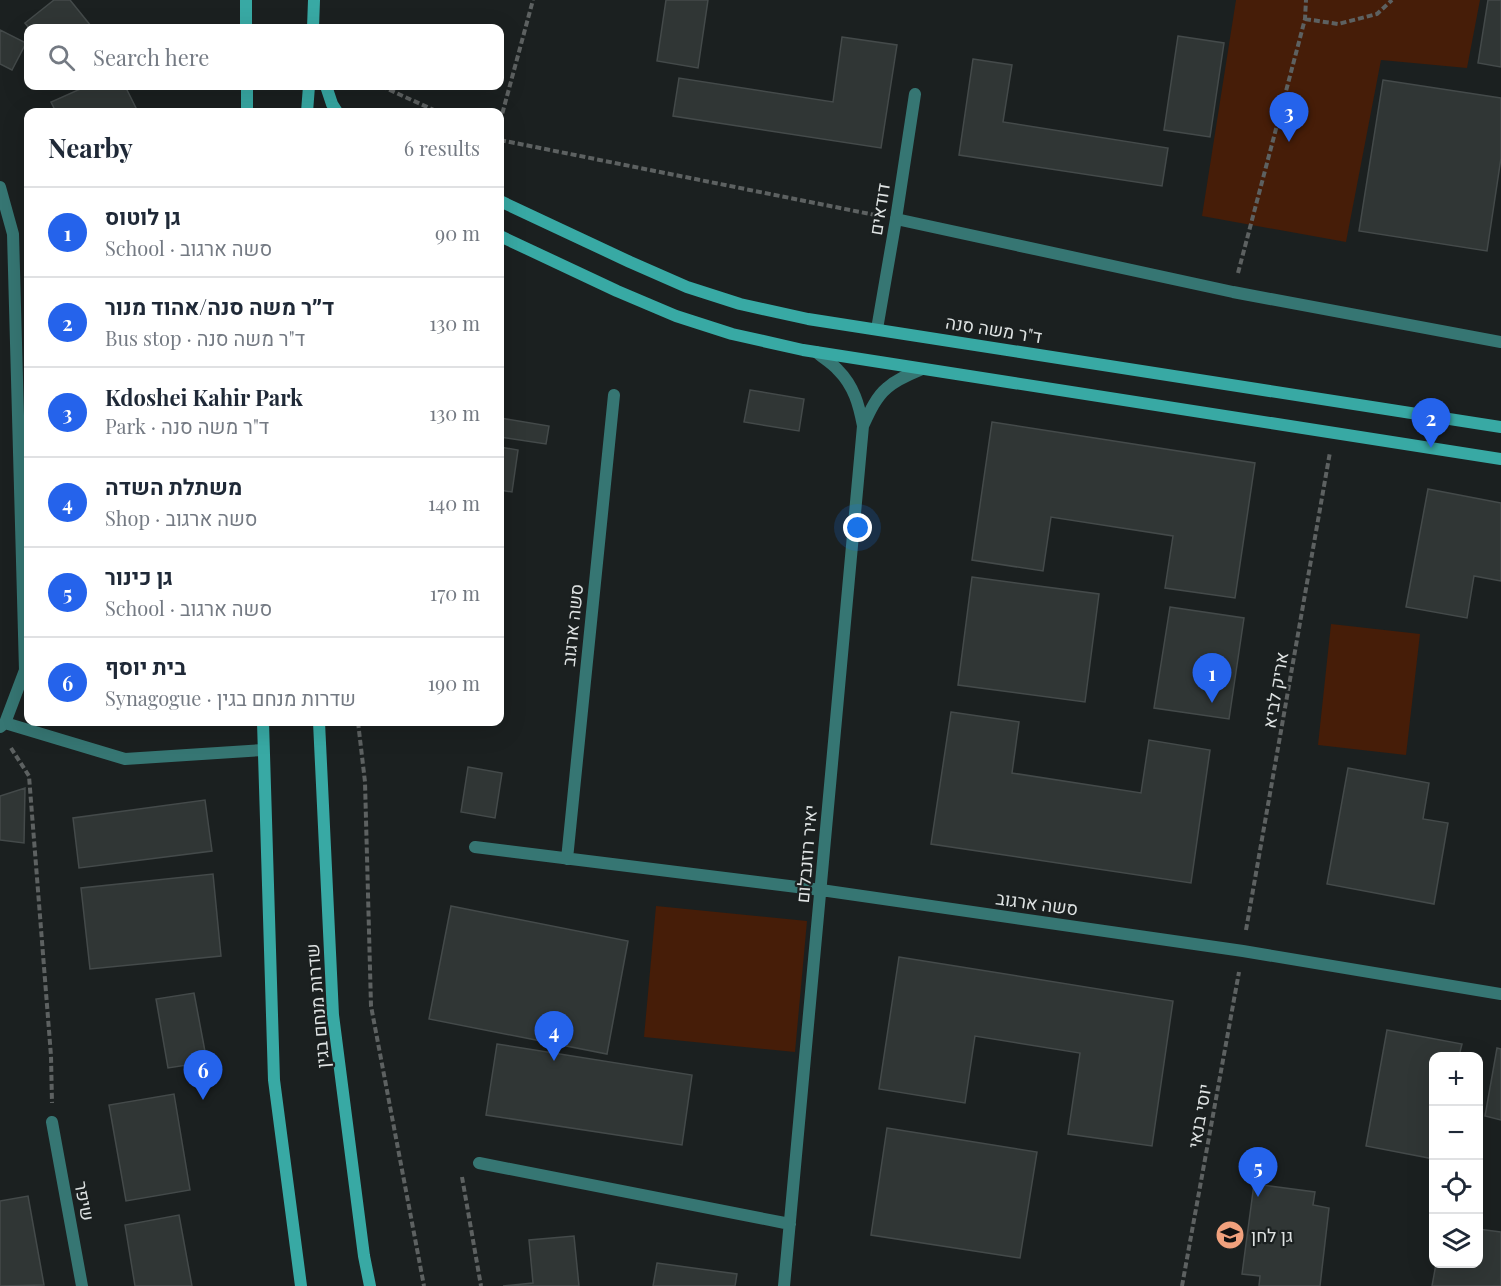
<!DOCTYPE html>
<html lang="en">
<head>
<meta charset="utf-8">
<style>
	:root { --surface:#fff; --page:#f2f2f3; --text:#1f2937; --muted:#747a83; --line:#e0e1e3; --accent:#2563eb }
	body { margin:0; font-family:"Playfair Display",Heebo,serif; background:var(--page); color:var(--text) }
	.controls { position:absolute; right:18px; bottom:18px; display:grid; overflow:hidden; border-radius:12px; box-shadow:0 6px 24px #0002 }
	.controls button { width:54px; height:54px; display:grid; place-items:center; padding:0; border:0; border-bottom:2px solid var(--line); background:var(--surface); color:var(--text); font:30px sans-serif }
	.you { position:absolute; left:858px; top:528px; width:21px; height:21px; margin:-15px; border:4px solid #fff; border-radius:50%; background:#1a73e8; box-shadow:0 0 0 9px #1a73e833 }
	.badge { display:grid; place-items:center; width:39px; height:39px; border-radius:50%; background:var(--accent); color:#fff; font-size:20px; font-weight:700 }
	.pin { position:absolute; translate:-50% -50px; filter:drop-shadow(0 2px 3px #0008) }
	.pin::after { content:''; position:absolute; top:32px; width:21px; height:18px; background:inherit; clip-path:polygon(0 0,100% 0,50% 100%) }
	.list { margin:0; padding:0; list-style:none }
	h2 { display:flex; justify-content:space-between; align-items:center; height:78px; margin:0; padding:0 24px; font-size:26px }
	h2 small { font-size:20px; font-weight:400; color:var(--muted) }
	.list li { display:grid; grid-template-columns:39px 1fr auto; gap:18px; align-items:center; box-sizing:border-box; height:90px; padding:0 24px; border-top:2px solid var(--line) }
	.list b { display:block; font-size:22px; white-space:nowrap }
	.list p { margin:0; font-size:20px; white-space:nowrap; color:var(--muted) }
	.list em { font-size:20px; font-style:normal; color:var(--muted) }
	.icon { flex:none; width:33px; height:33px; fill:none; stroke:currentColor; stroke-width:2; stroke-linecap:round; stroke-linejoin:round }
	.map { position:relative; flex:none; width:1501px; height:1286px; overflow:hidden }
	.search { position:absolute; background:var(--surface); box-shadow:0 6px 24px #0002; left:24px; top:24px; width:480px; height:66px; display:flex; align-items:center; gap:15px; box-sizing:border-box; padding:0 21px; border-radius:12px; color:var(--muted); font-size:22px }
	.panel { position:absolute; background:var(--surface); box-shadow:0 6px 24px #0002; left:24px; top:108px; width:480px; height:618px; border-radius:12px }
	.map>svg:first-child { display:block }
	.green { fill:#461d08 }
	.building { fill:#303635; stroke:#444a4a; stroke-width:1.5 }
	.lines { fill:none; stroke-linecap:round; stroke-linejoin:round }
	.path { stroke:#5d6161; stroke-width:4; stroke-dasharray:6 3; stroke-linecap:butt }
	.lane { stroke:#367673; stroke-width:12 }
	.street { stroke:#367673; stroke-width:12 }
	.secondary { stroke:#38a9a4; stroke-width:12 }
	.labels { text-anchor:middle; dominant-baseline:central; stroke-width:4.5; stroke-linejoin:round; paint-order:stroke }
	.street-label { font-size:18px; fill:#dfe3e3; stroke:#1b2020 }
	.poi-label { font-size:18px; fill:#dfe3e3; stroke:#1b2020; text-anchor:start }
</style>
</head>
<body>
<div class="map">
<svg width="1501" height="1286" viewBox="0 0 1501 1286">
	<rect width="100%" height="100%" fill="#1b2020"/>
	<path class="green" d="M1236,0H1480L1467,68L1381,60L1346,242L1202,216Z
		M1331,624L1420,634L1406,755L1318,745Z
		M656,906L807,921L795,1052L644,1037Z"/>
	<path class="building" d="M54,0H70L91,26L89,28H29L25,23Z
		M666,0H708L698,68L657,61Z
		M1488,0H1501V67L1478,63Z
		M0,30L26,43L12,70L0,64Z
		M1178,36L1224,43L1210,137L1164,130Z
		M842,37L897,45L881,148L673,116L679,78L833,102Z
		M973,59L1012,65L1003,122L1168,148L1162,186L959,155Z
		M1383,80L1501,98V158L1487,251L1359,231Z
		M87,86H125L138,112H56L51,102Z
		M750,390L804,399L799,431L744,422Z
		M500,418L549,426L546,444L500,437Z
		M992,422L1255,463L1235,598L1165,588L1173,536L1051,517L1043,571L972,560Z
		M500,447L518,450L512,492L500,490Z
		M1428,489L1501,503V581L1474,576L1467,618L1406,607Z
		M972,577L1099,594L1085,702L958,685Z
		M1170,607L1244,618L1229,719L1154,708Z
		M951,712L1019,722L1012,773L1141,793L1149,740L1210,750L1191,883L931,844Z
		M468,767L502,773L495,818L461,812Z
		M1348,768L1429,783L1423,819L1448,823L1434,904L1327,884Z
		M25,788L24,843L0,840V796Z
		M205,800L212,851L79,868L73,818Z
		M213,874L221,956L90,969L81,888Z
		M451,906L628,941L607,1054L429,1019Z
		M899,957L1173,1001L1152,1146L1068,1134L1080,1053L975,1036L965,1103L879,1089Z
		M194,993L207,1062L168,1068L156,999Z
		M1387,1030L1462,1044L1459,1056H1434V1159L1366,1146Z
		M497,1044L692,1075L682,1145L486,1115Z
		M1497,1048L1501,1049V1120L1485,1116Z
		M174,1094L190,1190L126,1201L109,1105Z
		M887,1128L1037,1152L1020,1258L871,1235Z
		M1254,1184L1315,1192L1313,1205L1329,1208L1320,1286H1259L1260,1276L1242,1274Z
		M28,1196L44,1285L0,1286V1201Z
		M179,1215L192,1286H135L125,1225Z
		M1478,1229L1501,1232V1286H1432L1436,1264H1478Z
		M574,1236L579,1286H503L533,1283L529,1240Z
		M657,1263L737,1274L735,1286H653Z"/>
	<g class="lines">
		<path class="path" d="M1305,19L1338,24L1377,14L1392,0
			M381,86L438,112
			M500,122L533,0
			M500,140L875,215
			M1238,273L1305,19L1306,0
			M358,722L365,782L371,1006L424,1286
			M11,748L29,776L51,1056L52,1103
			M1246,930L1330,452
			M462,1177L481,1286
			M1182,1286L1239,972"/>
		<path class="lane" d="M896,219L1233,292L1501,342"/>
		<path class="street" d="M0,187L13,234L25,670L5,723L0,727
			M877,329L896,219L915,94
			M863,426C869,413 876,397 887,388C897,379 910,374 922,369
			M5,723L125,759L263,750
			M475,847L821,890L1243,951L1501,994
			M567,859L614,395
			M52,1122L82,1286
			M479,1163L790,1224
			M784,1286L863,426C859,405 854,386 838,370C832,363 823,358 816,352"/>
		<path class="secondary" d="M246,0V28
			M313,28L314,0
			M247,86V112
			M326,86L332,104L337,112
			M307,112L309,86
			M500,201L630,262L687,287L740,304L808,319L1501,427
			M500,236L617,291L676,316L732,334L803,350L1501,459
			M263,722L274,1080L301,1286
			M319,722L333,1015L364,1256L370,1286"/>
	</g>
	<defs>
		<g id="school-disc" transform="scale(1.5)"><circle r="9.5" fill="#f1a17d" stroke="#1b2020"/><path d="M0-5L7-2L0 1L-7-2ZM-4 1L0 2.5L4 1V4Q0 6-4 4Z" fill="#111"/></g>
	</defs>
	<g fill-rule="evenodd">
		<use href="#school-disc" x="1230" y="1235"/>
	</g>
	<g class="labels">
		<g class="street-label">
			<text transform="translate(879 209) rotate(-81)">דודאים</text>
			<text transform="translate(994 329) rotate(9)">ד"ר משה סנה</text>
			<text transform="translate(572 625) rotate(-84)">סשה ארגוב</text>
			<text transform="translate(1275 690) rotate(-80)">אריק לביא</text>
			<text transform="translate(806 854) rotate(-85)">יאיר רוזנבלום</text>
			<text transform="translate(1037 903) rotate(8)">סשה ארגוב</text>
			<text transform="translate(317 1006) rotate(-95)">שדרות מנחם בגין</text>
			<text transform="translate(1199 1116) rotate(-80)">יוסי בנאי</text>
			<text transform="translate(85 1201) rotate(79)">שיפר</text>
		</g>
		<g class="poi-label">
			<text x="1251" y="1235">גן לחן</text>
		</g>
	</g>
</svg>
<div class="controls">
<button>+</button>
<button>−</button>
<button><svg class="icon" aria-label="locate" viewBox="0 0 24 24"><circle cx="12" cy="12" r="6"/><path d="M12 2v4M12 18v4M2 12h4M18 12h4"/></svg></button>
<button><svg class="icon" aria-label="layers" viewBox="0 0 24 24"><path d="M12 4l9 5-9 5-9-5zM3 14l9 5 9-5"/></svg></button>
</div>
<div class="you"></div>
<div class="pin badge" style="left:1212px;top:703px">1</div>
<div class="pin badge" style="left:1431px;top:448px">2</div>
<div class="pin badge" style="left:1289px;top:142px">3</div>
<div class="pin badge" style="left:554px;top:1061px">4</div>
<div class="pin badge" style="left:1258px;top:1197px">5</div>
<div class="pin badge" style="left:203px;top:1100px">6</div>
<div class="search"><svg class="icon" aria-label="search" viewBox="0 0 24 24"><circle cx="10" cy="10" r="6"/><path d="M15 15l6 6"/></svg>Search here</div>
<section class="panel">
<h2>Nearby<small>6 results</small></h2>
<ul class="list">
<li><span class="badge">1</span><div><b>גן לוטוס</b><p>School · סשה ארגוב</p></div><em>90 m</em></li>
<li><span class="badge">2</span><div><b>ד״ר משה סנה/אהוד מנור</b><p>Bus stop · ד&quot;ר משה סנה</p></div><em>130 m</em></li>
<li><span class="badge">3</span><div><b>Kdoshei Kahir Park</b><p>Park · ד&quot;ר משה סנה</p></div><em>130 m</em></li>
<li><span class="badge">4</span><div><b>משתלת השדה</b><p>Shop · סשה ארגוב</p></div><em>140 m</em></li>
<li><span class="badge">5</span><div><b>גן כינור</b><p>School · סשה ארגוב</p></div><em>170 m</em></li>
<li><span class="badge">6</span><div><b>בית יוסף</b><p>Synagogue · שדרות מנחם בגין</p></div><em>190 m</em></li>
</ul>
</section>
</div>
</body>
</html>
